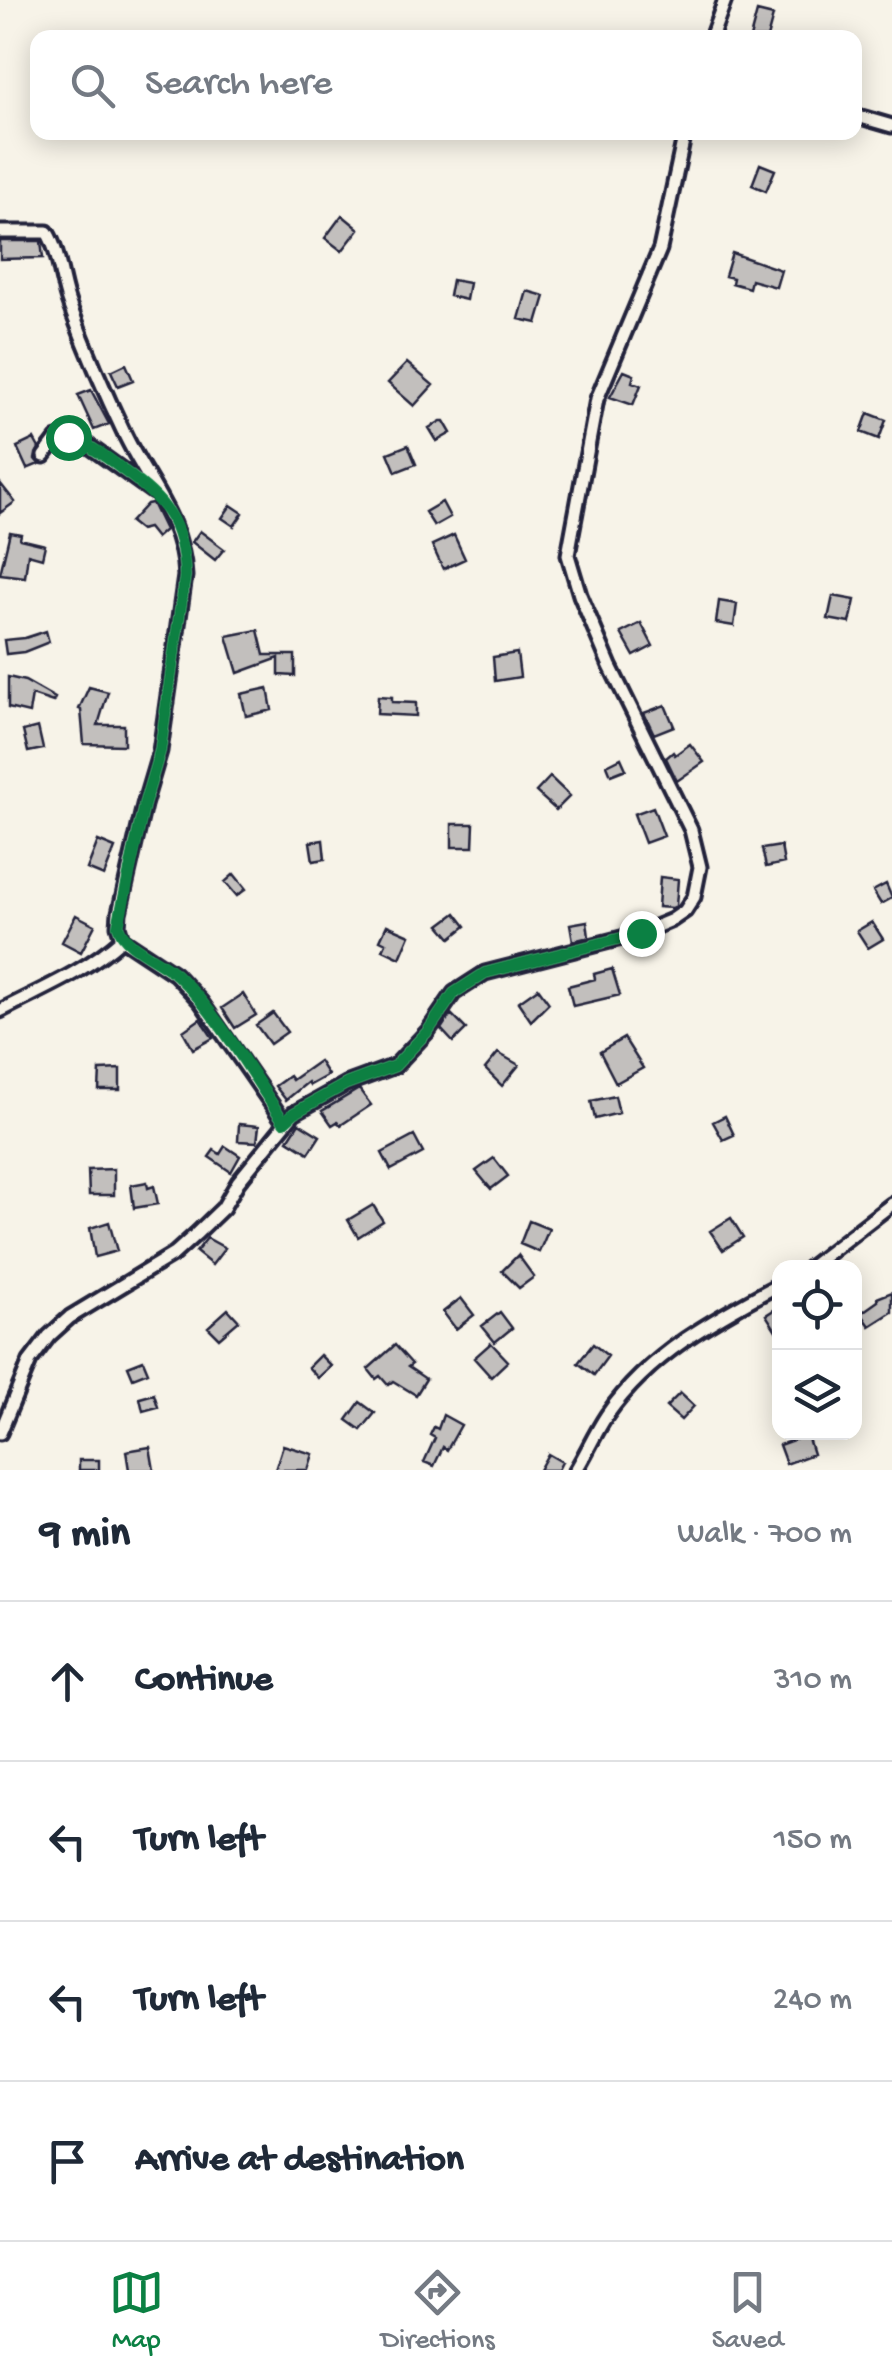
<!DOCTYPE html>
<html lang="en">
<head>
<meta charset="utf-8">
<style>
	:root { --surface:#fff; --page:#f2f2f3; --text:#1f2937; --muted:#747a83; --line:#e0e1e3; --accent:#0b8043 }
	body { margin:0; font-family:"Gochi Hand",sans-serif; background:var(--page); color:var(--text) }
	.controls { position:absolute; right:30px; bottom:30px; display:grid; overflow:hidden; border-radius:20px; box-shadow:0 5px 25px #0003 }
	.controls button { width:90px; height:90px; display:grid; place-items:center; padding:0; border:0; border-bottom:2px solid var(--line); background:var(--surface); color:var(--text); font:50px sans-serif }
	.stop { position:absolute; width:30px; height:30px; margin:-22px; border:8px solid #0b8043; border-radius:50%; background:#fff }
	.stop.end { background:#0b8043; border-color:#fff; box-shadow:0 2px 10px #0008 }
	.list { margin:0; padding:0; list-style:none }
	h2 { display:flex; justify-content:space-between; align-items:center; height:130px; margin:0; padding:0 40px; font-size:42px }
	h2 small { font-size:32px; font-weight:400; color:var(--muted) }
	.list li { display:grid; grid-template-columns:65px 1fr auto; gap:30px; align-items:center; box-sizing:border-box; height:160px; padding:0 40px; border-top:2px solid var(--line) }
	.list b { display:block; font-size:38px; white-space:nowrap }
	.list em { font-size:32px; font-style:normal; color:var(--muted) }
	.icon { flex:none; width:55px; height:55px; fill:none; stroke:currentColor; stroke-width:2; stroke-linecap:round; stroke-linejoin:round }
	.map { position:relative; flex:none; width:892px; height:1470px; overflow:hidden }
	.search { position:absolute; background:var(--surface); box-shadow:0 5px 25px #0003; left:30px; right:30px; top:30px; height:110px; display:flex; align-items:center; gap:25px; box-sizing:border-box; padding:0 35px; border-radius:20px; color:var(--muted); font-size:38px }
	.sheet { height:770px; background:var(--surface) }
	nav { display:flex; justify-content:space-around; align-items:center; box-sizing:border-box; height:140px; border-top:2px solid var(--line); background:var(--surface); font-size:28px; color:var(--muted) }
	nav a { display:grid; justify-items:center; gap:5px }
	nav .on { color:var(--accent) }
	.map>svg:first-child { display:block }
	.building { fill:#c2bfbd; stroke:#22223b; stroke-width:2.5 }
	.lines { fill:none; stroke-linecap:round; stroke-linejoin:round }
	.minor-casing { stroke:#22223b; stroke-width:19 }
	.minor { stroke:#f7f3e8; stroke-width:11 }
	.route { stroke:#0b8043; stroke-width:12 }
</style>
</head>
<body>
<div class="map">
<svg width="892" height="1470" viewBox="0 0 892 1470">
	<rect width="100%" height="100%" fill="#f7f3e8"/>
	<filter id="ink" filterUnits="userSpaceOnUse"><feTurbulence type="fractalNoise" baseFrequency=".01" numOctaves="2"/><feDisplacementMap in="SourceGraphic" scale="20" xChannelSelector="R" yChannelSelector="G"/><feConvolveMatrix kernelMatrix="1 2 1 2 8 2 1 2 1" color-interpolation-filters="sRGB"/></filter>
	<g filter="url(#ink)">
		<path class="building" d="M757,12L773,16L767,38H750Z
			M760,164L775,170L766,191L752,185Z
			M342,215L359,229L342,251L325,238Z
			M0,241H41L43,258L0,259Z
			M732,253L781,270L776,287L751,280L749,288L732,283L733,278L725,276Z
			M452,280L469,283L466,300L449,296Z
			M527,291L545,296L537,323L519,319Z
			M407,363L433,385L414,406L388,383Z
			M126,364L133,380L118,386L111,371Z
			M624,371L634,375L632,382L641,385L633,405L610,397Z
			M91,390L109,424L94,430L78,395Z
			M868,413L886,420L879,439L861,432Z
			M441,421H444L451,433L437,441L429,428Z
			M34,439L39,448L35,459L39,464L27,469L17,447Z
			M408,445L416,464L396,472L388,453Z
			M0,483L15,502L0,513Z
			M442,502L450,517L434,526L425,512Z
			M152,503L165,530L156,538L148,528L140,530L130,522L147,504Z
			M231,505L243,513L234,526L222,518Z
			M200,531L224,549L215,560L192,542Z
			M10,532L21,534L20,539L45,545L42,558L28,554L25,577L0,574Z
			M454,535L465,559L443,569L432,545Z
			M833,596L855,600L850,623L828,619Z
			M719,601L737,604L734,626L716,623Z
			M641,623L653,646L634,656L621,633Z
			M258,630L264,655H295V676L279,675V658L238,673L227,636Z
			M46,631L49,642L24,652L6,654L4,640L25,638Z
			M517,653L520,677L495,681L493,657Z
			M8,677L25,681L55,698L53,702L32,695L29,713L8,708Z
			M89,687L108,692L98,725H124V745L84,744L81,710L79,709Z
			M268,688L272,710L246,716L241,694Z
			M378,696L392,697V702L416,703V716L377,714Z
			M665,705L674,726L654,734L644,713Z
			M38,727L43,749L28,752L23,731Z
			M690,744L704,762L677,781L666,758L673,752L675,755Z
			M621,758L626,769L611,775L607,765Z
			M550,777L570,796L556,810L536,792Z
			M653,807L664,836L645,843L634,814Z
			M452,824H474L473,847H452Z
			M323,840L325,859L313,861L310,842Z
			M98,841L115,848L104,876L87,869Z
			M781,846L784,863L766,867L762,849Z
			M234,874L246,889L237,896L225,882Z
			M660,877L678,879L676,906L672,908L658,907Z
			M886,884L892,898L881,904L873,891Z
			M456,913L466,926L451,938L440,925Z
			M76,915L95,925L81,952L62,942Z
			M587,921L589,937L573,941L570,924Z
			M872,922L883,939L868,948L857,931Z
			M387,925L410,935L400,958L383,950L386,943L380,940Z
			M612,969L620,995L573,1006L568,986L595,979L594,974Z
			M538,988L549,1003L531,1021L518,1002Z
			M243,994L256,1015L235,1028L222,1008Z
			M273,1013L287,1032L270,1044L256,1025Z
			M451,1014L466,1029L453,1042L441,1029Z
			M200,1019L213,1038L193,1049L183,1031Z
			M624,1038L643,1068L616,1083L600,1052Z
			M498,1053L519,1065L502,1086L485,1069Z
			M319,1061L328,1075L310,1085L308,1082L286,1100L275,1086L289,1076L292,1080Z
			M120,1069V1090H99L100,1070Z
			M359,1089L371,1105L341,1125L337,1122L332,1125L322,1111Z
			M615,1096L619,1113L595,1119L591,1101Z
			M725,1116L734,1135L723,1140L713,1122Z
			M299,1123L320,1136L309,1153L288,1140Z
			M239,1124L259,1126L257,1142L238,1141Z
			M414,1136L423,1153L391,1170L382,1153Z
			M225,1146L240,1156L231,1172L209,1157L214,1150L220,1154Z
			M494,1158L508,1176L491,1189L476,1171Z
			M114,1169V1195H89L88,1170Z
			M147,1182L148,1188L154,1186L158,1204L134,1208L131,1185Z
			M373,1205L383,1221L358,1237L348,1220Z
			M731,1218L743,1237L723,1250L710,1231Z
			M529,1221L549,1229L539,1252L520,1244Z
			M109,1222L117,1251L95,1257L90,1228Z
			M207,1238L225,1248L212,1265L196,1252Z
			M518,1255L534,1277L519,1288L502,1271Z
			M892,1292V1312L870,1326L861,1313L878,1301L877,1298Z
			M461,1298L474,1315L456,1329L443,1312Z
			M780,1306V1337L766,1315Z
			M228,1309L239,1321L219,1338L208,1327Z
			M500,1312L512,1328L495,1342L482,1326Z
			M491,1343L508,1361L491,1377L474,1358Z
			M593,1344L608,1356L594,1375L578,1363Z
			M395,1345L412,1364L408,1367L426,1379L416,1395L393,1381L388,1385L380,1376L376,1379L368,1369Z
			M320,1355L331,1366L318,1378L308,1367Z
			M143,1360L148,1372L133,1378L128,1366Z
			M680,1393L694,1406L681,1420L666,1407Z
			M154,1394L158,1407L143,1411L140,1398Z
			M360,1402L375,1413L361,1430L347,1420Z
			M443,1415L461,1425L447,1450L443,1447L434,1466L424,1462L435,1438L430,1435L434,1427L438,1429Z
			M807,1435L813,1454L786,1464L779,1445Z
			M283,1445L313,1454L308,1470H275Z
			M150,1447L154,1470H129L126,1451Z
			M548,1454L562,1462L558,1470H539Z
			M79,1460H99V1470H79Z"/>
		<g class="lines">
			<g class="minor-casing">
				<path id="minor" d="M711,38L725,0
					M854,115L892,126
					M0,232H47C60,253 61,283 70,306C86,349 105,393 125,435C148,483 183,520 185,576L160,751L144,805L119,913L118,926L122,939C85,972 44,988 0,1011
					M44,456L57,439L68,437L82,441L153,492
					M122,939L175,974L201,1002L284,1122
					M809,1268L892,1204
					M0,1433L30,1361L49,1336L70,1317L174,1254L196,1234L223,1208L238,1182L294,1113L346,1084L395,1066L428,1031L454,993L485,973L641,933L672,920L685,911L694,897L700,867L691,830L610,666L580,595L568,555L597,399L660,249L685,132
					M576,1470C587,1452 595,1433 607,1415C649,1354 716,1318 780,1284"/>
			</g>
			<use href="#minor" class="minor"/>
		</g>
	</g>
	<g class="lines" filter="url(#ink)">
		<path class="route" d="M68,437C89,444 106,456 123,470C166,502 183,521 185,576L160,751L144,805L118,926C126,949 158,958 177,975C220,1016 251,1073 284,1122L294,1113L346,1084L395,1066L428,1031L454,993L485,973L641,933"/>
	</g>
</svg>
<div class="controls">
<button><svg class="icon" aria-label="locate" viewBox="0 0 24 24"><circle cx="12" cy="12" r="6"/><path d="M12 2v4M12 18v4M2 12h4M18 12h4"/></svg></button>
<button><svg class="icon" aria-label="layers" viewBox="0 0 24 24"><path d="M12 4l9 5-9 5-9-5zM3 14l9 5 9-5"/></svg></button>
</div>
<div class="stop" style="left:68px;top:437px"></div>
<div class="stop end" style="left:641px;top:933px"></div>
<div class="search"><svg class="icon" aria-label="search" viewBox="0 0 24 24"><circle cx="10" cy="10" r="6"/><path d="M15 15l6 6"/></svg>Search here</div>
</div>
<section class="sheet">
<h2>9 min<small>Walk · 700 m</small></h2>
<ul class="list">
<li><svg class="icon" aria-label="ahead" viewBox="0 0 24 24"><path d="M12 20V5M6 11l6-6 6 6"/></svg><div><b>Continue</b></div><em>310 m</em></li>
<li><svg class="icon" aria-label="left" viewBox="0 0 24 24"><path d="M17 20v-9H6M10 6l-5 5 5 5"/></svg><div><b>Turn left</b></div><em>150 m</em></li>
<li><svg class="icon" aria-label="left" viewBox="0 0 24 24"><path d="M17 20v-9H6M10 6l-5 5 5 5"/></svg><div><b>Turn left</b></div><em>240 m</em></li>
<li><svg class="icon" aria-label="arrive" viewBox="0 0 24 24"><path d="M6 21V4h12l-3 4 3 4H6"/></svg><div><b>Arrive at destination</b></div></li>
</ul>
</section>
<nav>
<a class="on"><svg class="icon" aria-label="map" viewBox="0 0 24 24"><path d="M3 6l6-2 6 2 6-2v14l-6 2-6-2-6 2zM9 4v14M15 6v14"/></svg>Map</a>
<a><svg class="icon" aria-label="directions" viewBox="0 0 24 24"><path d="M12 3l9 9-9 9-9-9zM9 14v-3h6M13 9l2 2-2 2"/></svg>Directions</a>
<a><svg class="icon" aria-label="saved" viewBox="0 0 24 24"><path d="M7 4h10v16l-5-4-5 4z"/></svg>Saved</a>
</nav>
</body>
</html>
